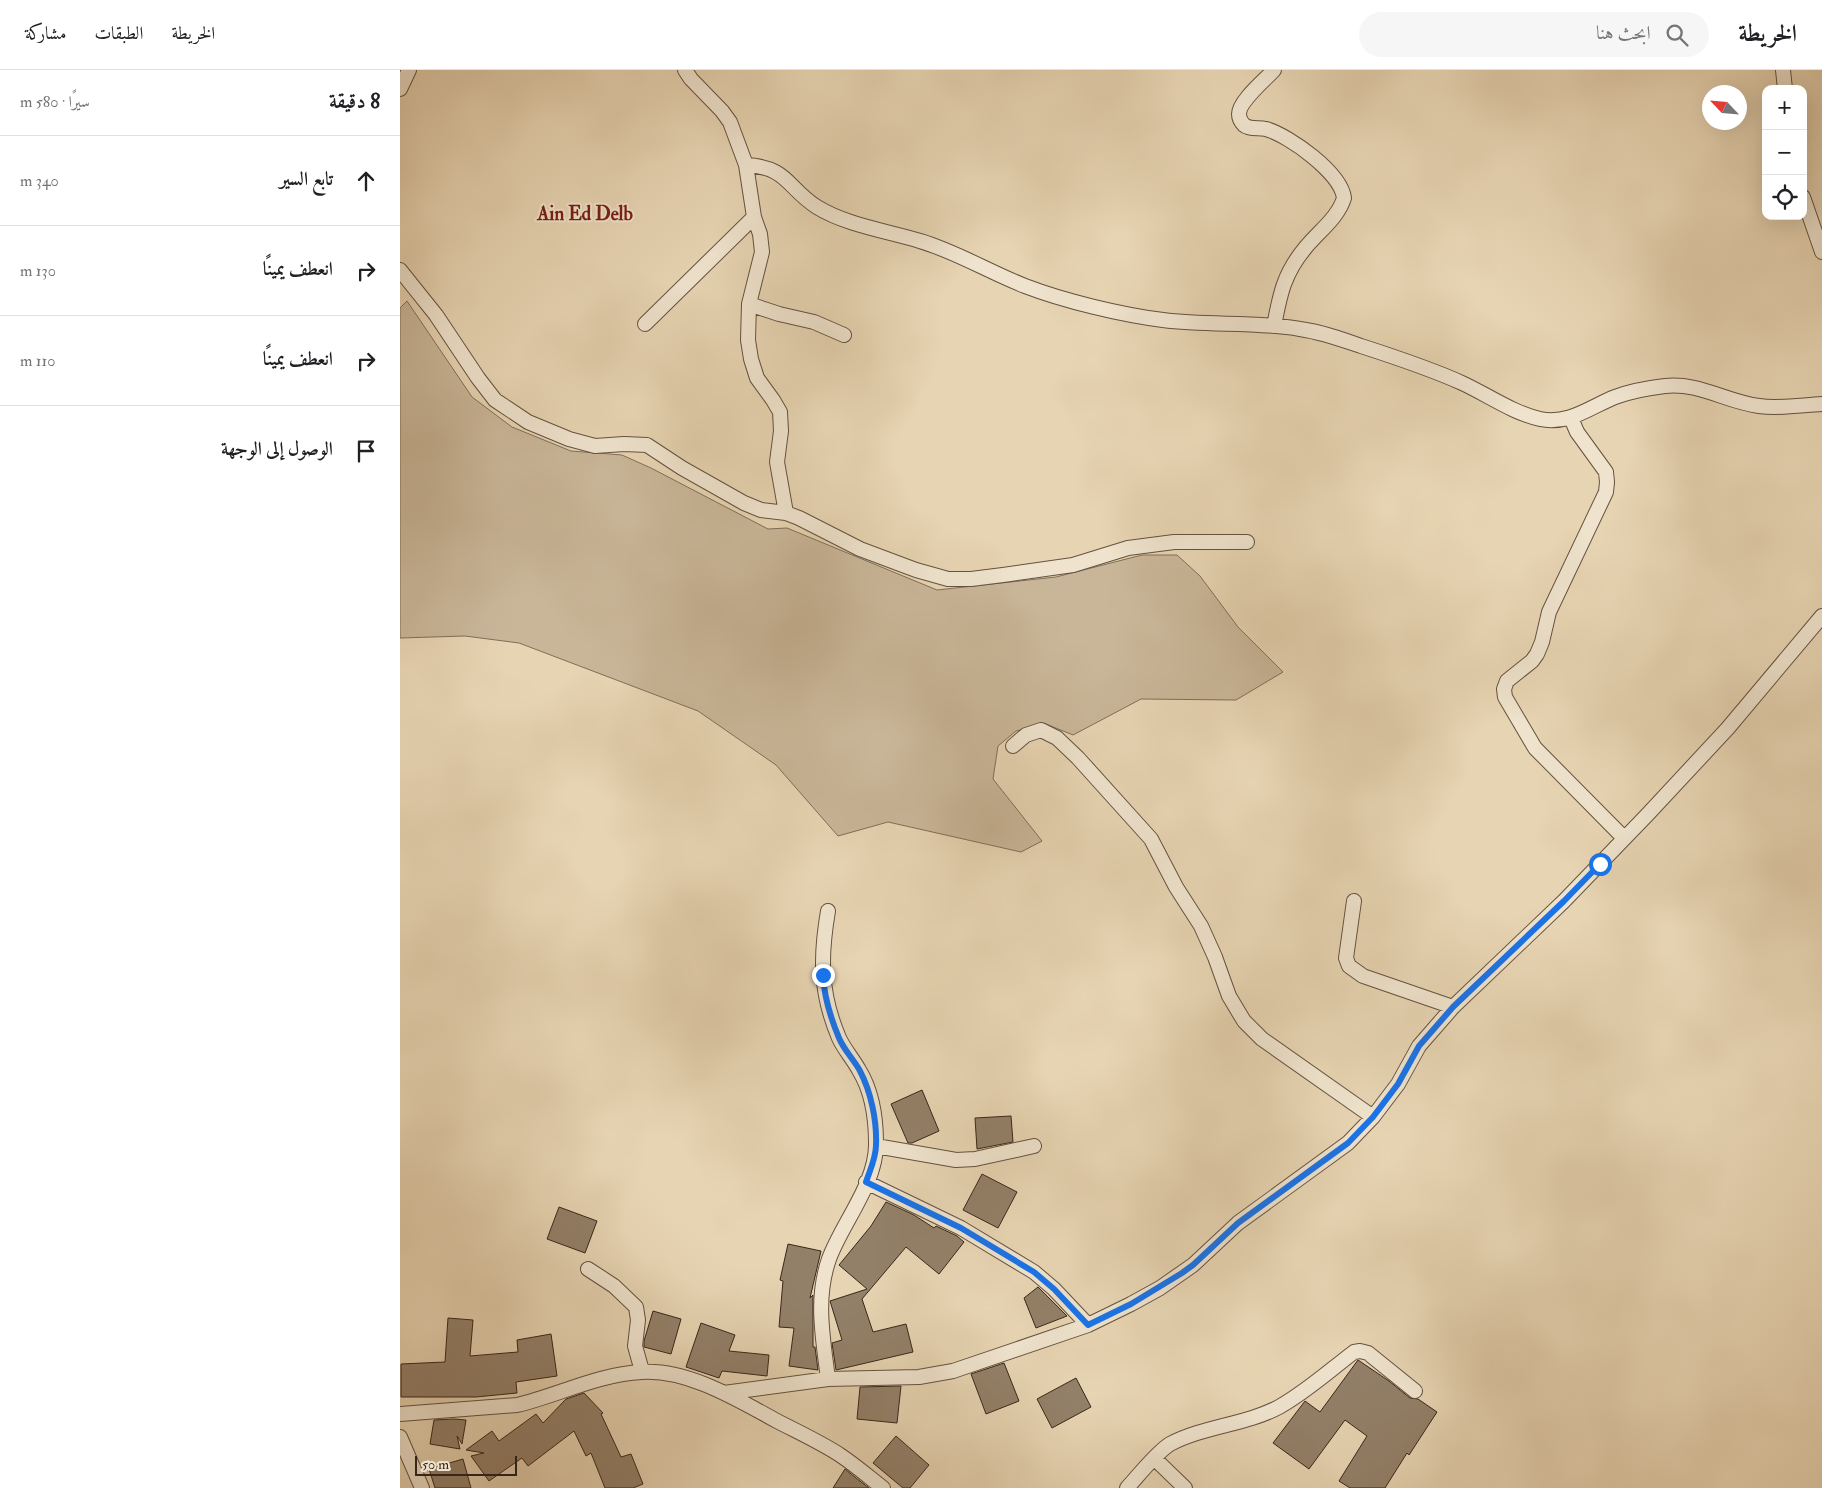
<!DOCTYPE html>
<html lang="ar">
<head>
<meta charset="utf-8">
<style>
	:root { --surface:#fff; --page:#f6f6f6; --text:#202124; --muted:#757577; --line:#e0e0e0 }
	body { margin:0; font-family:"IM FELL Double Pica",Amiri,serif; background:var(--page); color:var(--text); direction:rtl }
	.controls { position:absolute; right:15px; top:15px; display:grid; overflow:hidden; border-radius:10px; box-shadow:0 5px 20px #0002 }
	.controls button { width:45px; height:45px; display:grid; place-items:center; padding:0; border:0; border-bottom:1px solid var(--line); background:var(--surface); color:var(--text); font:25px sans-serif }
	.compass { position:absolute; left:1302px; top:15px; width:45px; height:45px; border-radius:50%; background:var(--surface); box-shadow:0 5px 20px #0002; rotate:296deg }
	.scale { position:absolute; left:15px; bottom:12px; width:102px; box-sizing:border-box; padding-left:5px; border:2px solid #39261a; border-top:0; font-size:14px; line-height:18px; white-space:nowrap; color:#39261a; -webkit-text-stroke:4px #efe3cd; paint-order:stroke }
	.stop { position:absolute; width:15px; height:15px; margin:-11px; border:4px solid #1a73e8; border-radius:50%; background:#fff }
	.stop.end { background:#1a73e8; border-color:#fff; box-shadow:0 1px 5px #0008 }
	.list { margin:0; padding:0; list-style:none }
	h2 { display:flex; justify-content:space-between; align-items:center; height:65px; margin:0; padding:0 20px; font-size:21px }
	h2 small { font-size:16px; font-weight:400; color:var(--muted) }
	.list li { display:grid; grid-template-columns:32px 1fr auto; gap:15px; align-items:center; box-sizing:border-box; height:90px; padding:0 20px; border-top:1px solid var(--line) }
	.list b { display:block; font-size:19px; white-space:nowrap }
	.list em { font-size:16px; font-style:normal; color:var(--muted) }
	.icon { flex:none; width:28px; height:28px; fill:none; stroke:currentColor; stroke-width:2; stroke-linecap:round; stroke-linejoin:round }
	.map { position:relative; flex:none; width:1422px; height:1418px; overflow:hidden; direction:ltr }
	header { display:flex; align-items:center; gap:30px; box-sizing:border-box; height:70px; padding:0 25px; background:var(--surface); border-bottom:1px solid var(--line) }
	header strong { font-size:24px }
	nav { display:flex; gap:28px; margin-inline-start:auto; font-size:18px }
	.search { width:350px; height:45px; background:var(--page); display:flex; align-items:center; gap:12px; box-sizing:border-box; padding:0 18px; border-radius:28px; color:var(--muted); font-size:19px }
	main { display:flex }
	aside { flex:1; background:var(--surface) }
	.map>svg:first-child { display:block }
	.green { fill:#c9b698; stroke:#816e59 }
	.building { fill:#938069; stroke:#39261a }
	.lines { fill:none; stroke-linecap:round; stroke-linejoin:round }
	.minor-casing { stroke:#645240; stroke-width:16 }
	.minor { stroke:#efe3cd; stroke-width:14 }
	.route { stroke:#1a73e8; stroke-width:6 }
	.labels { text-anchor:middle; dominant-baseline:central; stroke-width:4; stroke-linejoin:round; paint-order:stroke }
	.quarter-label { font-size:19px; font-weight:bold; fill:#7a1f14; stroke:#efe3cd }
</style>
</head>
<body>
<header>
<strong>الخريطة</strong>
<div class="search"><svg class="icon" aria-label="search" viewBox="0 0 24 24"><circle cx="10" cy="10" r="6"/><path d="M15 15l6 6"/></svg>ابحث هنا</div>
<nav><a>الخريطة</a><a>الطبقات</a><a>مشاركة</a></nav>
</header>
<main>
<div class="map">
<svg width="1422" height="1418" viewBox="0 0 1422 1418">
	<rect width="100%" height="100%" fill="#e7d4b2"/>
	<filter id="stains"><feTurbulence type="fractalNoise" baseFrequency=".004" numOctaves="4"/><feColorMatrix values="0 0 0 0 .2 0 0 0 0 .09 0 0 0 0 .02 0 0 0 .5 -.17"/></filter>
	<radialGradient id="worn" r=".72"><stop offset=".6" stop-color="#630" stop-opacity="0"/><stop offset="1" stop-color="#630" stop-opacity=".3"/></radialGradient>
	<path class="green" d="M7,231L72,327L112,357L171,381L222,385L251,398L368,459L387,458L537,520L656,507L742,485H777L800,506L838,557L883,602L836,630L741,629L673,665L646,654L616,661L598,676L593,709L642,771L621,782L488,752L438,766L376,695L298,641L119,573L65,566L0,568V238Z"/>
	<path class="building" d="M522,1020L539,1061L512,1073H508L491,1034Z
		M611,1046L613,1072L577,1079L575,1048Z
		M582,1104L617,1122L598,1158L563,1140Z
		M486,1132L514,1145L534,1158L536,1156L557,1166L564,1172L539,1204L506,1177L462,1229L473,1262L506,1254L513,1282L436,1300L432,1273L442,1270L430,1231L467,1219L439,1195L471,1156Z
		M159,1137L197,1151L185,1183L147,1169Z
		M388,1174L421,1181L410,1228L413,1225V1277H415L418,1300L389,1296L394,1258L379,1257L383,1211L380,1210Z
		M638,1217L667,1246L636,1258L624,1228Z
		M253,1241L281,1249L271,1284L244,1277V1271Z
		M48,1248L73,1250L70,1286L118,1282L117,1270L151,1264L157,1306L116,1312L117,1323L76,1327H1V1294L45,1292Z
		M301,1253L335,1265L329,1281L369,1285L367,1306L322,1301L319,1308L286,1297Z
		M958,1290L989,1311L1010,1328L1018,1329L1037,1342L1009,1385L1007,1383L985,1418H950L939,1411L967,1366L945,1350L909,1399L873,1373L905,1331L920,1342Z
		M604,1293L619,1331L586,1344L571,1304Z
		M676,1308L691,1337L652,1358L637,1329Z
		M501,1316L497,1353L457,1349L460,1317Z
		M184,1323L203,1343L201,1344L221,1387L231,1384L243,1414L233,1418H205L191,1383L186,1386L174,1361L128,1396L122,1388L89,1411L71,1386L84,1383L66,1380L92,1361L99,1371L136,1344L143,1353L166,1329Z
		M54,1349L66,1350L62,1374L57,1366L60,1379L30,1374L34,1350Z
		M496,1366L529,1395L510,1418H503L473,1393Z
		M63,1389L71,1418H35L29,1399Z
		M445,1399L456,1408L469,1418H433Z"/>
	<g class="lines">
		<g class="minor-casing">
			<path id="minor" d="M1383,0L1385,19
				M0,19L9,0
				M346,95C388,97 387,118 417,137C446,155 487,161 520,171C557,182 589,202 625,216C664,231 722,245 763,250C809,256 855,251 900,259C921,262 941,269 961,276C995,287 1029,298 1062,313C1088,325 1113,343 1140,349C1169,355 1190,337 1215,327C1231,321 1248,318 1265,316C1298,312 1327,332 1359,336C1380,339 1402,335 1422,334
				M1403,127L1422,182
				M0,200L36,245L78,308L95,330L128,352L169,369L195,376L224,374L247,375L282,398L344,433L361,440L386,443L377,392L381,361L380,342L373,330L357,308L351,289L348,270L349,234L362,182L360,164L354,147L346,95L330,52L322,41L291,9L285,0
				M349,234L379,244L414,252L444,265
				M245,254L354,147
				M874,256C880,224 884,203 906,177C918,162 938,148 944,128C941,103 890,66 866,59C859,57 850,60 844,55C841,52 839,48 839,44C839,31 865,10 874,0
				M1171,348L1177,362L1206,402L1207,412L1206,422L1149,542L1142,572L1137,584L1132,591L1107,611L1104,619L1105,627L1135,678L1224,768
				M386,443L399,448L460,479L516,500L548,509H571L603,505L673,495L728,478L774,472H847
				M613,676L626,665L641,660L657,668L678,688L751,769L776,817L801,856L815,887L829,926L844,951L862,969L973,1047
				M954,831L946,888L949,896L963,906L1053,937
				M428,841C420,888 420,923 439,968C444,979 453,989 459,1000C472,1021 476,1049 476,1073C477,1113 442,1153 429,1189C415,1229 423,1268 428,1309
				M476,1076L556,1090L575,1089L634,1076
				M466,1112L561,1158L634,1202L654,1219L688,1255
				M188,1199L214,1216L236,1237L238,1250L235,1276L242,1301
				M324,1323L428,1309L519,1307L553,1301L688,1255L731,1234L760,1218L793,1195L838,1153L948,1073L973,1047L998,1014L1019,976L1053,937L1164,831L1248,744L1328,658L1422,546
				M0,1344L117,1335C159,1325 198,1304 242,1302C288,1299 338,1330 377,1351C398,1362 420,1372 440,1385C455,1395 469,1407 483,1418
				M0,1367L22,1418
				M755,1389L785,1418
				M727,1418C738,1406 757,1382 770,1374C804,1356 845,1355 879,1337C906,1322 929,1301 954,1282L960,1281L968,1283L1015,1321"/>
		</g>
		<use href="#minor" class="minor"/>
	</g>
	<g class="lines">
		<path class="route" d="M423,905C424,926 431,949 439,968C444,980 454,990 460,1001C471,1022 477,1051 476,1075C476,1088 470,1100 466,1112L561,1158L634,1202L654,1219L688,1255L731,1234L782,1203L793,1195L838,1153L948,1073L973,1047L998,1014L1019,976L1053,937L1164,831L1200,794"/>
	</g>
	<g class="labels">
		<g class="quarter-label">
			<text x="185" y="144">Ain Ed Delb</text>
		</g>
	</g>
	<rect width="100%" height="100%" filter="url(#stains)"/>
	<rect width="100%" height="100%" fill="url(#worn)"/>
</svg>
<div class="controls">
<button>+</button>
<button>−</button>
<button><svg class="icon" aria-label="locate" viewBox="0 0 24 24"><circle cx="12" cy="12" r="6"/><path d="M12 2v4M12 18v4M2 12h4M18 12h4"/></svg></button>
</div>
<svg class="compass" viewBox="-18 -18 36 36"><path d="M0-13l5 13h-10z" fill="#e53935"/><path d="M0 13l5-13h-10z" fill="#757577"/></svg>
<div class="scale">50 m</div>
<div class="stop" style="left:1200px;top:794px"></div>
<div class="stop end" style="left:423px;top:905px"></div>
</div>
<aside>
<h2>8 دقيقة<small>سيرًا · 580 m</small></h2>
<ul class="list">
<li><svg class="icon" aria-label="ahead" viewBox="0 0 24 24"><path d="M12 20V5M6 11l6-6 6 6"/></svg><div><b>تابع السير</b></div><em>340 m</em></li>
<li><svg class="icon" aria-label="right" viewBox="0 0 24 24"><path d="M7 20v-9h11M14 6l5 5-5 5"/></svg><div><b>انعطف يمينًا</b></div><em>130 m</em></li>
<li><svg class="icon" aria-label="right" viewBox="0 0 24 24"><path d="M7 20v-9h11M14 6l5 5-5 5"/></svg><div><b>انعطف يمينًا</b></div><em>110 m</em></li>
<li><svg class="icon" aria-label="arrive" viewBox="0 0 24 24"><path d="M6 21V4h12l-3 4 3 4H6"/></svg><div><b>الوصول إلى الوجهة</b></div></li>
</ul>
</aside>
</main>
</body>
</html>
